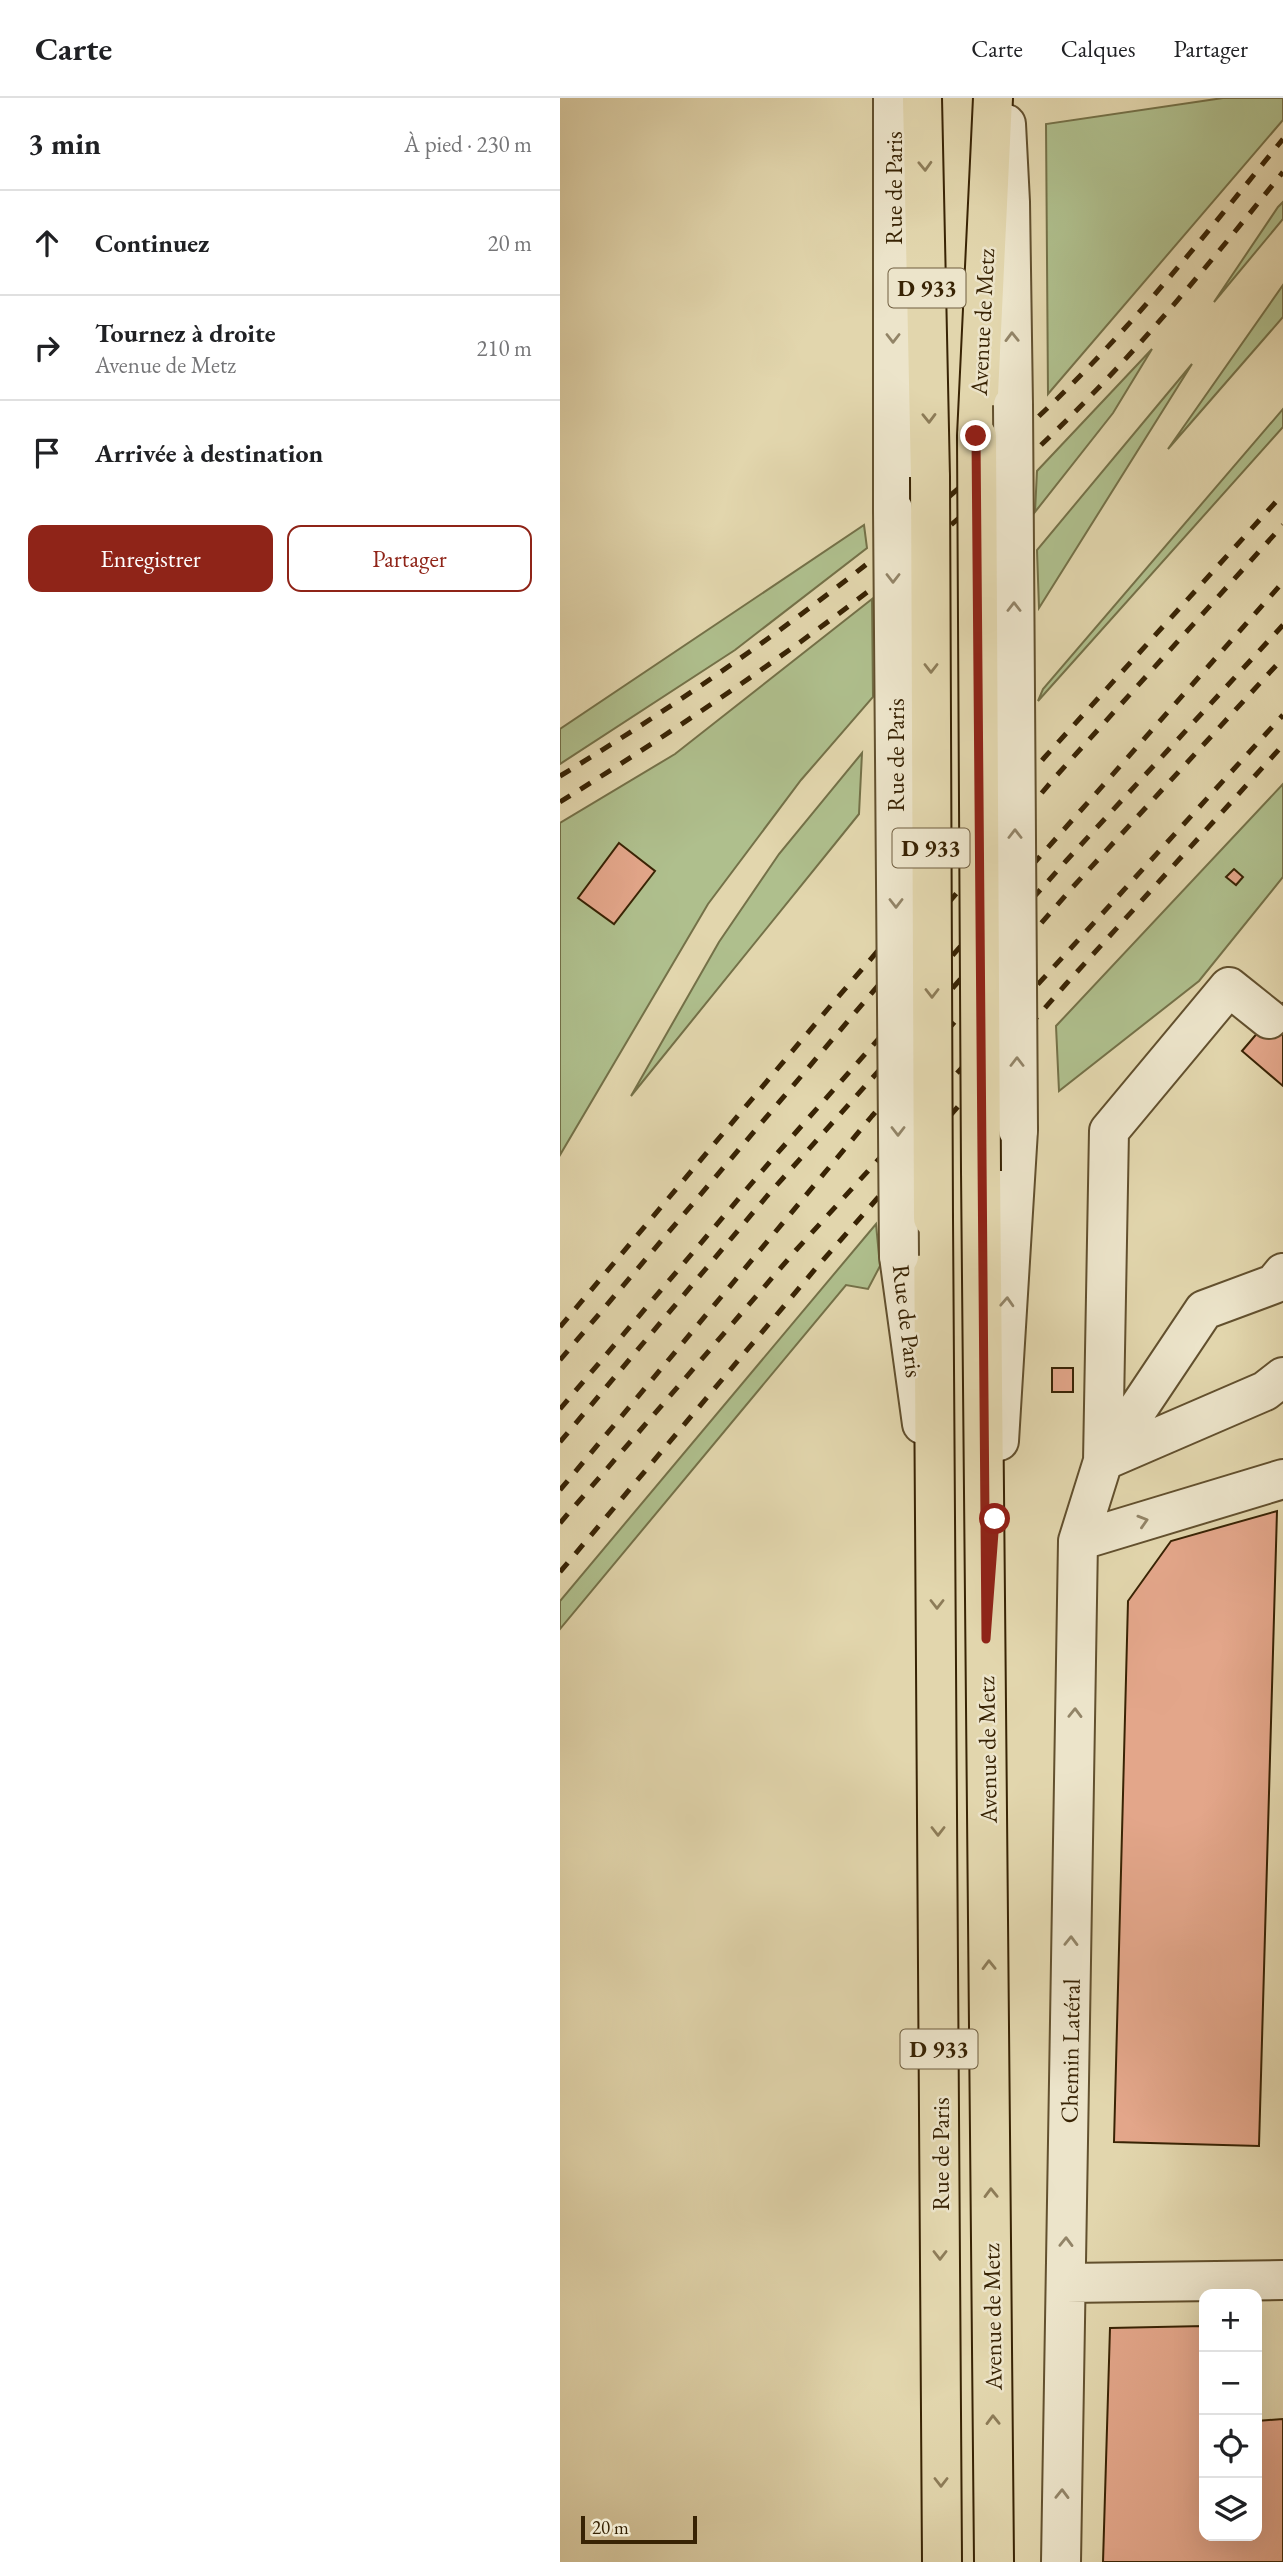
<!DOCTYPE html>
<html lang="fr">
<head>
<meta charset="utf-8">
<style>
	:root { --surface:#fff; --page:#f6f6f6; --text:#202124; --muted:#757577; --line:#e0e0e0; --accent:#8f2418 }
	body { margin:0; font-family:"EB Garamond",serif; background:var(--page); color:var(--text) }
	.controls { position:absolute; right:21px; bottom:21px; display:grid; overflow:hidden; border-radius:14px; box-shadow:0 7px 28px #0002 }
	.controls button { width:63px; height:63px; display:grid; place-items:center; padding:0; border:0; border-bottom:2px solid var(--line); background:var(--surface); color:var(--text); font:35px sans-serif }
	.scale { position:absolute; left:21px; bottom:18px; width:116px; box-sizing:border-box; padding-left:7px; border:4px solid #382304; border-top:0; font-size:19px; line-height:24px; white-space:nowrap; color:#382304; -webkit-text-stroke:5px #ece4ca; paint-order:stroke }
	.stop { position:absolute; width:21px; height:21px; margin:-16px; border:5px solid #8f2418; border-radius:50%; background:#fff }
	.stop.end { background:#8f2418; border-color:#fff; box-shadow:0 2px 7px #0008 }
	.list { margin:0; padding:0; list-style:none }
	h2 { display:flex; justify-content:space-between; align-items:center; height:91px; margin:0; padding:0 28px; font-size:30px }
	h2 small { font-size:23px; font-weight:400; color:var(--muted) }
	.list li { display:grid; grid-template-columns:46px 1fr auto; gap:21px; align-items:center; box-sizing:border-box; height:105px; padding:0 28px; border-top:2px solid var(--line) }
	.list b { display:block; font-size:26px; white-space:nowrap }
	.list p { margin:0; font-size:23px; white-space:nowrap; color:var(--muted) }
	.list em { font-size:23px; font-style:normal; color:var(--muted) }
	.actions { display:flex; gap:14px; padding:21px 28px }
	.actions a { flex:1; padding:16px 0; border:2px solid var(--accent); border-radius:14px; text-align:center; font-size:24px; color:var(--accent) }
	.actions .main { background:var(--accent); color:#fff }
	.icon { flex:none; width:38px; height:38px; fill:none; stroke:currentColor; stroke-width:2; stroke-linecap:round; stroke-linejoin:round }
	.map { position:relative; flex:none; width:723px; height:2464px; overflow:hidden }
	header { display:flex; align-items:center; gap:42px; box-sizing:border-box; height:98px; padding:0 35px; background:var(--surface); border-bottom:2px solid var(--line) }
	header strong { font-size:33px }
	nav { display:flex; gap:38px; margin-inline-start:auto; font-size:24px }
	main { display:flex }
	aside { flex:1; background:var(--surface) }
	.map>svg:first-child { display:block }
	.green { fill:#afbf8d; stroke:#747148; stroke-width:2 }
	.building { fill:#e3a68a; stroke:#382304; stroke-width:2 }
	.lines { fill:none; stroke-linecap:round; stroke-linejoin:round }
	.minor-casing { stroke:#62502e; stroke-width:42 }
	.major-casing { stroke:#382304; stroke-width:42 }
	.minor { stroke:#ece4ca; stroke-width:38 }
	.major { stroke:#e2d6ad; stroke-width:38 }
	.rail { stroke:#382304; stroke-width:5; stroke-dasharray:12 12; stroke-linecap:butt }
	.minor-bridge-casing { stroke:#62502e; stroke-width:42; stroke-linecap:butt }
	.major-bridge-casing { stroke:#382304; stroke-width:42; stroke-linecap:butt }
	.minor-bridge { stroke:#ece4ca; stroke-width:38 }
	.major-bridge { stroke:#e2d6ad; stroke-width:38 }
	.oneway { stroke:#8d7c58 }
	.oneway2 { stroke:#928467 }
	.route { stroke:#8f2418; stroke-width:9 }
	.labels { text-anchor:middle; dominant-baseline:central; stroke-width:5; stroke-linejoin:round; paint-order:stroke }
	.shield { fill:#ece4ca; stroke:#6e5d3f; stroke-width:2 }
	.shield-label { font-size:23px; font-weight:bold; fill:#382304 }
	.street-label { font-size:24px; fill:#382304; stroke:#ece4ca }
</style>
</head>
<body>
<header>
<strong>Carte</strong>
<nav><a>Carte</a><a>Calques</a><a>Partager</a></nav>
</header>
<main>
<aside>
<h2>3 min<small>À pied · 230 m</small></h2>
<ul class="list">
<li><svg class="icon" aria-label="ahead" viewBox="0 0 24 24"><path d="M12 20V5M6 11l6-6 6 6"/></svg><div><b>Continuez</b></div><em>20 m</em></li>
<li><svg class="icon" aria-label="right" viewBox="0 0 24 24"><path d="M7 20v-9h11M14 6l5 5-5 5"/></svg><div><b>Tournez à droite</b><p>Avenue de Metz</p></div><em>210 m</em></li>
<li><svg class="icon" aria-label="arrive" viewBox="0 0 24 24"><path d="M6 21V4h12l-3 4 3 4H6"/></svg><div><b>Arrivée à destination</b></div></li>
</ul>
<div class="actions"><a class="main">Enregistrer</a><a>Partager</a></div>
</aside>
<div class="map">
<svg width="723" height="2464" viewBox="0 0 723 2464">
	<rect width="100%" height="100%" fill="#e2d6ad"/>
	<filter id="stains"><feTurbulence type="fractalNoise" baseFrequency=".00286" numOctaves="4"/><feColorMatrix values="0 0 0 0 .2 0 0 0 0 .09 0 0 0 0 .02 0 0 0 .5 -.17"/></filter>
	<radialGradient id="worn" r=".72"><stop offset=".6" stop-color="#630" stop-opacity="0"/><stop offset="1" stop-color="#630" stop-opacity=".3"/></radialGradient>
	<path class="green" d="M663,0H723V22L488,296L486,26Z
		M723,104V121L654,204L718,109Z
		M723,187V219L608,351Z
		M592,251L553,315L475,414L477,373Z
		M632,266L479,510L477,452Z
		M723,311V329L478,603L483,591Z
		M304,427L307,450L175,552L0,666V631Z
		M312,501L313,599L241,682L148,806L0,1057V725L115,656Z
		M302,655L299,716L71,998L159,844L219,756Z
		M723,686V779L639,883L499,993L496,928Z
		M316,1126L320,1168L308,1191L286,1187L0,1531V1503Z"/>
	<path class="building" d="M59,745L95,773L54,826L18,800Z
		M674,771L683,779L676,787L666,779Z
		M723,905V988L682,953Z
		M492,1270H513V1294H492Z
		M717,1413L699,2048L554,2044L568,1503L611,1443Z
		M644,2228V2438H697V2323L723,2321V2464H543L550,2230Z"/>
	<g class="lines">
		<g class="minor-casing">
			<path id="minor" d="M446,26L450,104L453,307
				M333,411V0
				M709,921L669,889L549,1033L543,1363L705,1293L723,1279
				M339,1158L362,1326
				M439,1343L458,1032
				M518,1443L723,1381
				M506,2185L723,2182
				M501,2464L518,1443L543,1363L644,1212L714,1186L723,1175"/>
		</g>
		<g class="major-casing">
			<path id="major" d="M362,0L370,379
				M417,338L433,0
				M421,1073L434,2464
				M373,1120L382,2464"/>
		</g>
		<use href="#minor" class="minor"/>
		<use href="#major" class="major"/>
		<path class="rail" d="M0,678C170,575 333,455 478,319C568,235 645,137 723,41
			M0,704C169,599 335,484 480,348C569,264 647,169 723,74
			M0,1229L272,906L484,660L723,396
			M0,1262L497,677L723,427
			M0,1311L214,1059L723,484
			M0,1344L207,1098L506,763L723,527
			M0,1392L312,1018L512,790L723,560
			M0,1425L237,1151L723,617
			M0,1474L256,1170L506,886L723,647"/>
		<g class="minor-bridge-casing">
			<path id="minor-bridge" d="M453,307L458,1032
				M333,411L339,1158"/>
		</g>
		<g class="major-bridge-casing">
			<path id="major-bridge" d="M417,338L421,1073
				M370,379L373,1120"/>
		</g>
		<use href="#minor-bridge" class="minor-bridge"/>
		<use href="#major-bridge" class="major-bridge"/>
	</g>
	<defs><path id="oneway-chevron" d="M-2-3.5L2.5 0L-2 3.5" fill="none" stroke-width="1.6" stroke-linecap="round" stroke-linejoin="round" transform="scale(1.75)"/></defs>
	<g class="oneway">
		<use href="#oneway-chevron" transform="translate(365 68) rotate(88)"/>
		<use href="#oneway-chevron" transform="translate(369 320) rotate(89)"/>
		<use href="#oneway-chevron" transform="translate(371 570) rotate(90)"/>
		<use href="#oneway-chevron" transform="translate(372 895) rotate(90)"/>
		<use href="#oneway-chevron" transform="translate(377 1506) rotate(90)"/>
		<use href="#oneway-chevron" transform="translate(378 1733) rotate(90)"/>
		<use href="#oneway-chevron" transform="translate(429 1867) rotate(-91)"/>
		<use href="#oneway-chevron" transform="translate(431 2095) rotate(-91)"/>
		<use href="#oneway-chevron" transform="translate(380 2157) rotate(90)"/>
		<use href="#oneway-chevron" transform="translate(433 2322) rotate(-91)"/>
		<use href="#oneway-chevron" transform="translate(381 2384) rotate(90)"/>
	</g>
	<g class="oneway2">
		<use href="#oneway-chevron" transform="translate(452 239) rotate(-91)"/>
		<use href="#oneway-chevron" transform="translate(333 240) rotate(90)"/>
		<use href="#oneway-chevron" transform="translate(333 480) rotate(90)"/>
		<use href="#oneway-chevron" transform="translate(454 509) rotate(-90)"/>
		<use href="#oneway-chevron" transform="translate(455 736) rotate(-90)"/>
		<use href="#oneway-chevron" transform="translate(336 805) rotate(90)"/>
		<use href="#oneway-chevron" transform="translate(457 964) rotate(-90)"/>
		<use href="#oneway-chevron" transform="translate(338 1033) rotate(90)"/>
		<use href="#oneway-chevron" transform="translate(447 1204) rotate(-87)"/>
		<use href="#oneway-chevron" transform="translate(583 1423) rotate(-17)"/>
		<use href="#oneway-chevron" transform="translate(515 1615) rotate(-89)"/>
		<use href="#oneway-chevron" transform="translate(511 1843) rotate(-89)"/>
		<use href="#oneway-chevron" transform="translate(506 2144) rotate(-89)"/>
		<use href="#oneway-chevron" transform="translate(502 2396) rotate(-89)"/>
	</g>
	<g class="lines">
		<path class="route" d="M416,338L426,1541L435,1421"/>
	</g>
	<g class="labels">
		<g class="shield">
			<rect x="328.5" y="170.5" width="77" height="39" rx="5"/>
			<rect x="332.5" y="730.5" width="77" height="39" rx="5"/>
			<rect x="340.5" y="1931.5" width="77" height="39" rx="5"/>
		</g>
		<g class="shield-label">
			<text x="367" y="190">D 933</text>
			<text x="371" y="750">D 933</text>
			<text x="379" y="1951">D 933</text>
		</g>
		<g class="street-label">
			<text transform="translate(333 90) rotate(-90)">Rue de Paris</text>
			<text transform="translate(422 224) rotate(-87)">Avenue de Metz</text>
			<text transform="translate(335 657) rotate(-90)">Rue de Paris</text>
			<text transform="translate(348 1223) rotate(83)">Rue de Paris</text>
			<text transform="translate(427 1652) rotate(-91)">Avenue de Metz</text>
			<text transform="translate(510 1953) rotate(-89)">Chemin Latéral</text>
			<text transform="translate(380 2056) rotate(-90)">Rue de Paris</text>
			<text transform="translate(432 2219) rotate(-91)">Avenue de Metz</text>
		</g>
	</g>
	<rect width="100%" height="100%" filter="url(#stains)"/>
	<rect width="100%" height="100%" fill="url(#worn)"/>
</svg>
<div class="controls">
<button>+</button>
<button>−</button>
<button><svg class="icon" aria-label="locate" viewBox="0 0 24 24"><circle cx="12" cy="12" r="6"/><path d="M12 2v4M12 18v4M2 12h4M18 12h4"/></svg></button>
<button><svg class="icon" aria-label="layers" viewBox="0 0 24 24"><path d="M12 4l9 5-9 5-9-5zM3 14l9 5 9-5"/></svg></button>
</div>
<div class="scale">20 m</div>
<div class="stop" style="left:435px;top:1421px"></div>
<div class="stop end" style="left:416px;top:338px"></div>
</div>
</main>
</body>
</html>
